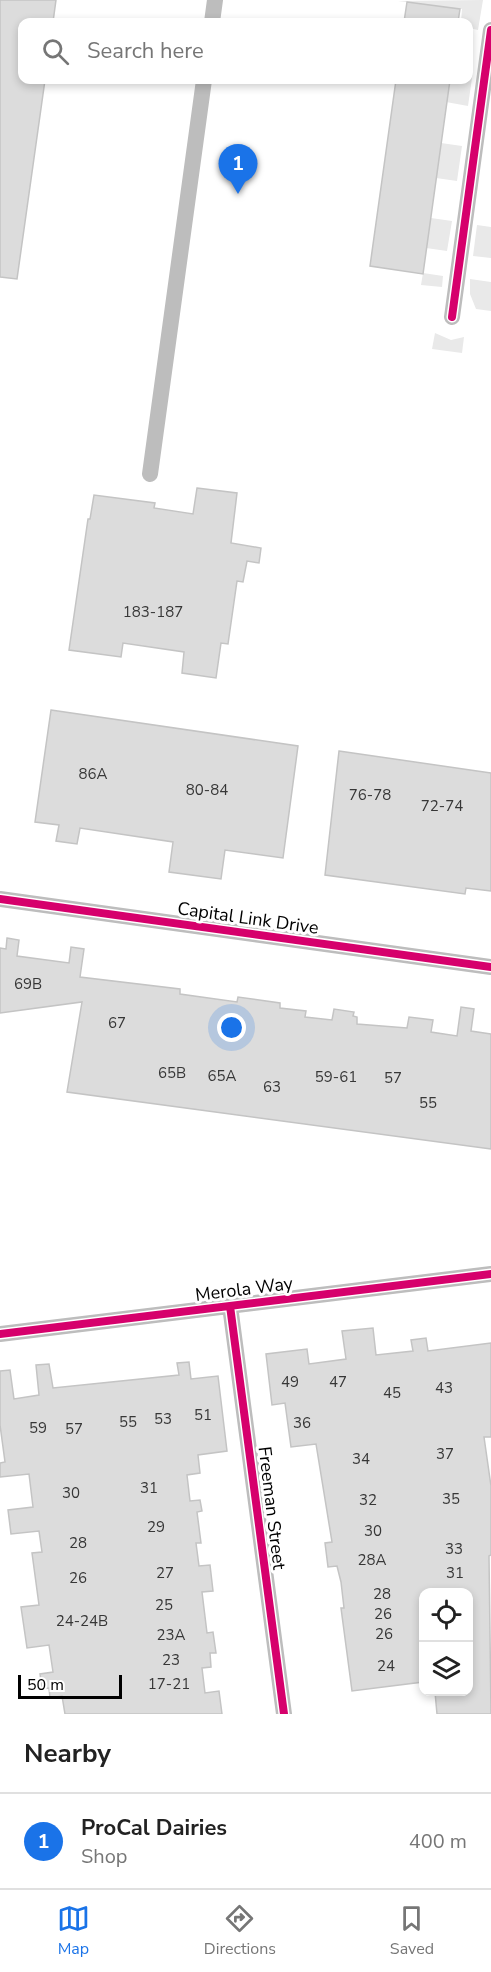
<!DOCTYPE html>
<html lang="en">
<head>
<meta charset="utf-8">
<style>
	:root { --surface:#fff; --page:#f6f6f6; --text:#222; --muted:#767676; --line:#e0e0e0; --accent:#1a73e8 }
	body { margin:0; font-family:"Nunito Sans",sans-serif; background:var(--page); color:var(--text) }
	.controls { position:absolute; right:18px; bottom:18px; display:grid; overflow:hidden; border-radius:12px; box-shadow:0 3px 9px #0003 }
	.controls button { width:54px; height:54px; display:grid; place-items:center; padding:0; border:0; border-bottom:2px solid var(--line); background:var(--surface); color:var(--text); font:30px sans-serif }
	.scale { position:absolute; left:18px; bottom:15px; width:104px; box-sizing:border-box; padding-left:6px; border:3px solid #000; border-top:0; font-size:16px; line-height:21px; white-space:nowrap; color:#000; -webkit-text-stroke:4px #fff; paint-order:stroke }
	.you { position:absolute; left:232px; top:1028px; width:21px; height:21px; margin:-15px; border:4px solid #fff; border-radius:50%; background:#1a73e8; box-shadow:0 0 0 9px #1a73e833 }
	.badge { display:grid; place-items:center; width:39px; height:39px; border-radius:50%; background:var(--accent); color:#fff; font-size:20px; font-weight:700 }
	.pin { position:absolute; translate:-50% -50px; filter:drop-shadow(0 2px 3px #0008) }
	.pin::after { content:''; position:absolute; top:32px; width:21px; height:18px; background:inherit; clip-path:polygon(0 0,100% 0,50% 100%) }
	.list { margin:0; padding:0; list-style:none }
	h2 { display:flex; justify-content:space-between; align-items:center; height:78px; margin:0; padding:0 24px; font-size:26px }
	h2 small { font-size:20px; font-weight:400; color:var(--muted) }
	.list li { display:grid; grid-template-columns:39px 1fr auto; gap:18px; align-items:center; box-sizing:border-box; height:96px; padding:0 24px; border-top:2px solid var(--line) }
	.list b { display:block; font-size:22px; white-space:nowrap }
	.list p { margin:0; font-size:20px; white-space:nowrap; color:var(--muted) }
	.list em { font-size:20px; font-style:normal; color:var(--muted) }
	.icon { flex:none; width:33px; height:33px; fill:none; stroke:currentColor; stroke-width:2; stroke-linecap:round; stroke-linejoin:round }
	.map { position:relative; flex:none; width:491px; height:1714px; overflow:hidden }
	.search { position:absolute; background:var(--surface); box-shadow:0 3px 9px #0003; left:18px; right:18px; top:18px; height:66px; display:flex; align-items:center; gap:15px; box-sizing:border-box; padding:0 21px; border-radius:12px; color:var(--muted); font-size:22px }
	.sheet { height:174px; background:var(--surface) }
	nav { display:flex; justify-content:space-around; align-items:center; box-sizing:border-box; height:84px; border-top:2px solid var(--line); background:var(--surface); font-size:16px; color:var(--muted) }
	nav a { display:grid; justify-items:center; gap:3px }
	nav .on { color:var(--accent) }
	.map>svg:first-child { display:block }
	.green { fill:#e9e9e9 }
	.building { fill:#dcdcdc; stroke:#c4c4c4; stroke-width:1.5 }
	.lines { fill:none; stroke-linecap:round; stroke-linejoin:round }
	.minor { stroke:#bdbdbd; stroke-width:16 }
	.cycleway-casing { stroke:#fff; stroke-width:11 }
	.cycleway { stroke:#d6006c; stroke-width:8 }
	.labels { text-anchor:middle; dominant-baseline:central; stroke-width:6; stroke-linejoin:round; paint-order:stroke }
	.number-label { font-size:15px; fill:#373737 }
	.street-label { font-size:18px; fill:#000; stroke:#fff }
</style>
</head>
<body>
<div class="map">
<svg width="491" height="1714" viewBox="0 0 491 1714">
	<rect width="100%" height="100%" fill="#fff"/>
	<path class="green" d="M483,0L478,30L469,28L468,22H461L462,9L398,1Z
		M469,70L473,71L468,106L446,102L450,80H468Z
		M441,143L462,146L457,181L436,178Z
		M431,218L452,221L447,251L426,248Z
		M477,225L491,227V258L473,256Z
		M423,273L443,276L442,287L421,285Z
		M470,279L491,282V311L476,309L470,294Z
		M435,333L451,340L464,337L462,353L432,349Z"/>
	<path class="building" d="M0,0H56L53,22H22V80H45L17,279L0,277Z
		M407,2L460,9L458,22H404Z
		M396,80H450L423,274L370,266Z
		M197,488L237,493L231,543L261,548L259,563L247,561L243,582L237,581L228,644L221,643L216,678L182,673L184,652L123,643L121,657L69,650L88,519H90L94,495L155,503L154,508L193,514Z
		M51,710L298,746L283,858L225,850L221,879L169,872L173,842L80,828L77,844L56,841L59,825L35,822Z
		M339,751L491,773V891L466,888L465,894L325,875Z
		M7,938L19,940L17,956L69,963L71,947L84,949L80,977L180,989V994L237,1002L238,997L280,1003V1008L306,1011L305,1017L332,1020L334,1009L354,1012L353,1016L357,1017V1024L407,1028L409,1017L433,1020L431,1032L457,1036L461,1007L474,1009L471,1031L491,1034V1149L67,1092L82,1002L0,1013V948L6,949Z
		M373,1328L376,1355L413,1351L411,1340L426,1338L428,1351L491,1343V1437H484L491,1486V1555L489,1556L491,1714H437L435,1692H468V1593H423V1682L352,1691L341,1608H344L341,1582L337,1566L328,1567L325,1543L332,1542L316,1444L291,1447L285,1403L272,1405L266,1354L307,1349L309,1364L346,1359L342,1331Z
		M189,1362L191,1379L218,1376L227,1451L198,1455L200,1473L187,1475L190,1501L200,1500L202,1511L197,1512L201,1543H196L199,1566L210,1565L213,1591L202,1592L207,1633L213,1632L216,1653H210L211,1667L202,1668L205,1693L219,1691L222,1714H65L62,1696L50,1698L49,1688L42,1689L40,1674L53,1672L49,1645L27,1648L21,1607L39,1605L32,1553L42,1552L39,1531L11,1534L8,1510L33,1507L29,1474L0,1477V1463L5,1462L0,1425V1371L10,1370L14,1399L39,1395L36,1365L49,1364L53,1388L179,1375L177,1363Z"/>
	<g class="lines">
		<path class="minor" d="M212,22L215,0
			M452,317L491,30
			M150,474L204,80
			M0,899L491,967
			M230,1306L284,1714
			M0,1334L491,1274"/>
		<g class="cycleway-casing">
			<path id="cycleway" d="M452,317L491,30
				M0,899L491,967
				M230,1306L284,1714
				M0,1334L491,1274"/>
		</g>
		<use href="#cycleway" class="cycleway"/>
	</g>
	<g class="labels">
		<g class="number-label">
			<text x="153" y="612">183-187</text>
			<text x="93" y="774">86A</text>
			<text x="207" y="790">80-84</text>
			<text x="370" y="795">76-78</text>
			<text x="442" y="806">72-74</text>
			<text x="28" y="984">69B</text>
			<text x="117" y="1023">67</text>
			<text x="172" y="1073">65B</text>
			<text x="222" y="1076">65A</text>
			<text x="336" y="1077">59-61</text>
			<text x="393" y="1078">57</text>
			<text x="272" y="1087">63</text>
			<text x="428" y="1103">55</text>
			<text x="290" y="1382">49</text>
			<text x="338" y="1382">47</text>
			<text x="444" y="1388">43</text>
			<text x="392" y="1393">45</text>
			<text x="203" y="1415">51</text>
			<text x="163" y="1419">53</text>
			<text x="128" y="1422">55</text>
			<text x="302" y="1423">36</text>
			<text x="38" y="1428">59</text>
			<text x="74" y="1429">57</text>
			<text x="445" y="1454">37</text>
			<text x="361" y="1459">34</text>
			<text x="149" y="1488">31</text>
			<text x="71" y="1493">30</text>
			<text x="451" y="1499">35</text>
			<text x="368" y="1500">32</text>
			<text x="156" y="1527">29</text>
			<text x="373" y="1531">30</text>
			<text x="78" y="1543">28</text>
			<text x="454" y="1549">33</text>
			<text x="372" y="1560">28A</text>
			<text x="165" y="1573">27</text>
			<text x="455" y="1573">31</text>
			<text x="78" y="1578">26</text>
			<text x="382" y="1594">28</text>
			<text x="164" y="1605">25</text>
			<text x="383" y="1614">26</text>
			<text x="82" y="1621">24-24B</text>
			<text x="384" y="1634">26</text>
			<text x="171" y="1635">23A</text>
			<text x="171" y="1660">23</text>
			<text x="386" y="1666">24</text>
			<text x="169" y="1684">17-21</text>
		</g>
		<g class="street-label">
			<text transform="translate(248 918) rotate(8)">Capital Link Drive</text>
			<text transform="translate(244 1289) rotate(-7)">Merola Way</text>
			<text transform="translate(272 1508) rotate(83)">Freeman Street</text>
		</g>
	</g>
</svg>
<div class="controls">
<button><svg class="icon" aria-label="locate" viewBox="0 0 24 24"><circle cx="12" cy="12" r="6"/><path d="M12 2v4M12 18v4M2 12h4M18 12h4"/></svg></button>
<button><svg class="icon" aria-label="layers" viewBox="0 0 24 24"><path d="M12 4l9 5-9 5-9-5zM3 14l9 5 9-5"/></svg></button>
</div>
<div class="scale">50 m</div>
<div class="you"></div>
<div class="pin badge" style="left:238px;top:194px">1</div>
<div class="search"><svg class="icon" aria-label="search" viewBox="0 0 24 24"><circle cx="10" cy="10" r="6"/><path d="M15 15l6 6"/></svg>Search here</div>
</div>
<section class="sheet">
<h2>Nearby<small></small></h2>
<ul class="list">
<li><span class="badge">1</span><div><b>ProCal Dairies</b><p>Shop</p></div><em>400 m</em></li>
</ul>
</section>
<nav>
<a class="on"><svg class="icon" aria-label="map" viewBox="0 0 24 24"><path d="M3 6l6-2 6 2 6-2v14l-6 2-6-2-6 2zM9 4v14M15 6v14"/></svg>Map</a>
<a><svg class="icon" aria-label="directions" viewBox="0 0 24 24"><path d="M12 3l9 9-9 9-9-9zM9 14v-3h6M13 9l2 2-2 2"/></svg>Directions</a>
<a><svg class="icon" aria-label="saved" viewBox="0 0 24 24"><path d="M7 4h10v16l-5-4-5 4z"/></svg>Saved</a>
</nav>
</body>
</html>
